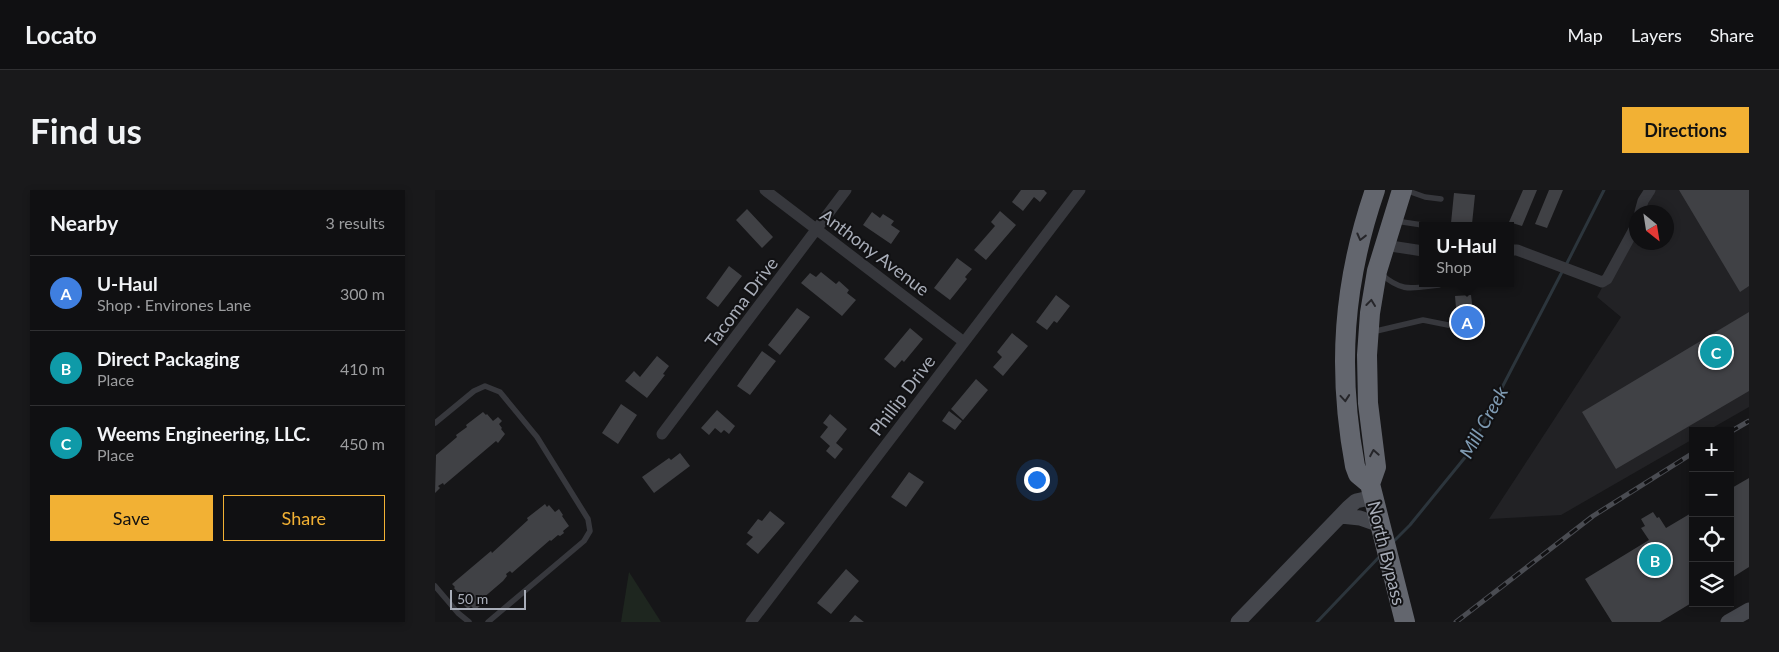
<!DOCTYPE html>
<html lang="en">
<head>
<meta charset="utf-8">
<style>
	:root { --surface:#101012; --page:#19191b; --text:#f1f3f6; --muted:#9c9d9f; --line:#303032; --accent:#f2b134 }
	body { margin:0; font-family:Lato,sans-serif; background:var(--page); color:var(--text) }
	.controls { position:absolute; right:15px; bottom:15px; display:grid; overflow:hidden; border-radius:0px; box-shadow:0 2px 8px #0003 }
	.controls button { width:45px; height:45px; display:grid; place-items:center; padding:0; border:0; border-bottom:1px solid var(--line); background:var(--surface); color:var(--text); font:25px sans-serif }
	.compass { position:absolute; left:1194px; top:15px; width:45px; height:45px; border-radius:50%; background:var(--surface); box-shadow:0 2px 8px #0003; rotate:150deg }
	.scale { position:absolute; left:15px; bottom:12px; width:76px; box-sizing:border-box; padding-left:5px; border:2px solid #a8adb8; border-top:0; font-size:14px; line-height:18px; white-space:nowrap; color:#a8adb8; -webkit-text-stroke:4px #111113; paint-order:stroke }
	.you { position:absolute; left:601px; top:289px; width:18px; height:18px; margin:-12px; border:4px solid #fff; border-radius:50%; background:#1a73e8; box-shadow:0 0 0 8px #1a73e833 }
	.badge { display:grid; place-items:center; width:32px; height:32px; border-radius:50%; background:var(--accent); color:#fff; font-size:16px; font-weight:700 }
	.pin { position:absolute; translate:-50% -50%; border:2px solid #fff; box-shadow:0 1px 5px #0006 }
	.popup { position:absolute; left:984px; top:32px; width:95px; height:65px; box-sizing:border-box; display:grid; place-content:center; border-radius:0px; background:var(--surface); filter:drop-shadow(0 1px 4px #0005); font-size:16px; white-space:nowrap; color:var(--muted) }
	.popup b { font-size:19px; color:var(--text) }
	.popup::after { content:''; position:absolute; left:50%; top:100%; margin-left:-10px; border:10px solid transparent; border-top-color:var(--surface) }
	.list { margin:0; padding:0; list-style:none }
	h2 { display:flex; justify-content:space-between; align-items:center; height:65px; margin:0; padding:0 20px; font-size:21px }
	h2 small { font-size:16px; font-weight:400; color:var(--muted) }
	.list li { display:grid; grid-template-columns:32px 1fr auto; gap:15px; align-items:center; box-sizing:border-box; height:75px; padding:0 20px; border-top:1px solid var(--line) }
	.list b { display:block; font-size:19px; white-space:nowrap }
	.list p { margin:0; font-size:16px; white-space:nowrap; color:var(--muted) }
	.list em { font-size:16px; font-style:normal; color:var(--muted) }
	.actions { display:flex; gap:10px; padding:15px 20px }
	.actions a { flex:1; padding:11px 0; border:1px solid var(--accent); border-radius:0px; text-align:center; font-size:18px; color:var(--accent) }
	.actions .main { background:var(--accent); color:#111 }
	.icon { flex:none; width:28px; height:28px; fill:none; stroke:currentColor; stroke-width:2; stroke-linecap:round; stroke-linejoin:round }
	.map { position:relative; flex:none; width:1314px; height:432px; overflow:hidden; border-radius:0px }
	header { display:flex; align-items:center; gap:30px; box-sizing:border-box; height:70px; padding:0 25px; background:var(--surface); border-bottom:1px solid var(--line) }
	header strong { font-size:24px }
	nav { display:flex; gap:28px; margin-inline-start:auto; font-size:18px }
	.intro { display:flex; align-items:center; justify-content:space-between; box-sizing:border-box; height:120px; padding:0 30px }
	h1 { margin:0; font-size:35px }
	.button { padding:12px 22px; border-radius:0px; background:var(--accent); color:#111; font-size:18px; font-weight:700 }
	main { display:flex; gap:30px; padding:0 30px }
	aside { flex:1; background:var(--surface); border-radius:0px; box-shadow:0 2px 8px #0003 }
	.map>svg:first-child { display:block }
	.built { fill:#222225 }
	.green { fill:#1e261f }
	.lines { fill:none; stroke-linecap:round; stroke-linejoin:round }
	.stream { stroke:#2c353c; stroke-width:3 }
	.building { fill:#404145 }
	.lane { stroke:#37383d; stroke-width:5.5 }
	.street { stroke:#37383d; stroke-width:11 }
	.secondary { stroke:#45474d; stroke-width:15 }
	.highway { stroke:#63666e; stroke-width:20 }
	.rail-casing { stroke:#4a4c52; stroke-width:5 }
	.rail { stroke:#111113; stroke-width:3; stroke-dasharray:9; stroke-linecap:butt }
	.oneway { stroke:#26262a }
	.labels { text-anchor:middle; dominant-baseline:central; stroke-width:4; stroke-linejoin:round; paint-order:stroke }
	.street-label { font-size:18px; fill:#a8adb8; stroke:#111113 }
	.water-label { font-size:19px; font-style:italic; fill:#7f9bb3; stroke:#111113 }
</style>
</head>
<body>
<header>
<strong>Locato</strong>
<nav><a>Map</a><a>Layers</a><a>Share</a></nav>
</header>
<div class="intro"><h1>Find us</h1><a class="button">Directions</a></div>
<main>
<aside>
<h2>Nearby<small>3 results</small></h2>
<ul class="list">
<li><span class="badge" style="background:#3f7fe0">A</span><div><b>U-Haul</b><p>Shop · Environes Lane</p></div><em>300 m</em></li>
<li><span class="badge" style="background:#0f9aa8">B</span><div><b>Direct Packaging</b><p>Place</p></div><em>410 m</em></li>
<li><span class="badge" style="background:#0f9aa8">C</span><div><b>Weems Engineering, LLC.</b><p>Place</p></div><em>450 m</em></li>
</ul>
<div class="actions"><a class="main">Save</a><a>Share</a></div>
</aside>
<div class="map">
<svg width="1314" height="432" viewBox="0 0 1314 432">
	<rect width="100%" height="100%" fill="#161618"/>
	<path class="built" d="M1220,0H1314V217L1272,241H1258V249L1126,325L1054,329L1186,127L1162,107L1201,34L1202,52H1232V22H1208Z"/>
	<path class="green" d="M194,382L226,432H186Z"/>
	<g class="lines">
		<path class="stream" d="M1131,75L1169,0
			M957,353L975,335L1032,265L1128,80
			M882,432L946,365"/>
	</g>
	<path class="building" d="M586,0H609L612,3L605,12L599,7L588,21L577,12Z
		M1088,0H1102L1087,36L1074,32Z
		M1114,0H1128L1112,38L1100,34Z
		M1244,0H1314V96L1305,102Z
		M1019,3L1040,5L1037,34L1016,33Z
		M312,19L338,47L327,58L301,30Z
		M565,21L581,35L551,70L539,60L560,36L556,32Z
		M437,22L445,28L448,24L459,31L456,35L465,41L456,54L428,35Z
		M522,68L537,79L530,87L532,89L515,110L499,98Z
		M294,76L307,86L283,117L271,108Z
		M386,82L401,94L404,91L414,100L412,103L421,110L407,126L366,93L375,83L381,87Z
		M621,105L635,116L622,133L619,131L612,140L601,132Z
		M1036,105L1041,147L1026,149L1023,118H1021L1020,106Z
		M362,118L375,127L345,165L333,155Z
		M1314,122V201L1181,279L1147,222Z
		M475,138L488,149L469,172L467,170L460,178L449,169Z
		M577,143L593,156L568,186L558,177L567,167L562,162Z
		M327,161L341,171L315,205L302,196Z
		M222,166L234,176L228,184L230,185L212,208L190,191L199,181L205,187Z
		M541,189L553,200L528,230L516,219Z
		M186,214L202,225L183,254L167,243Z
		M282,220L300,236L294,244L289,240L286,243L280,238L274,245L266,238Z
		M514,221L527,231L520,240L507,231Z
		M48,222L51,225L52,224L58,231L63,227L67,231L64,234L67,238L66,239L70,244L63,253L61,251L9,295L8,293L3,296L5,298L0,303L1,265L22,247L21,245L32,237L31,235Z
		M395,224L412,239L401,253L408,259L400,269L391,261L395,256L385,247L393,237L388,233Z
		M245,263L255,276L219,303L207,287L234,268L236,270Z
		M474,282L489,292L471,317L456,307Z
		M1314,288V377L1295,389V299Z
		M110,314L112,317L114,315L120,322L124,319L128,325L127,326L134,336L128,341L129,343L125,346L123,345L116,351L115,350L77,383L75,381L71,384L72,386L68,391L47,409H49L44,414L45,416L40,420L36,416L33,419L22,408L25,405L19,398L20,397L17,394L56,361L57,363L93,330L92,328Z
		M335,321L350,333L323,364L311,354L318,347L312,343L323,329L327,331Z
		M1218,322L1222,328L1224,327L1231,338L1258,322V412L1225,432H1177L1150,389L1214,350L1206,338L1210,336L1206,329Z
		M411,379L424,391L396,424L382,413Z
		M420,425L429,432H414Z"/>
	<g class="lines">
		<path class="lane" d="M970,0L990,7L1006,9
			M961,31L994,36
			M946,84C968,103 977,98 1004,95
			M937,142L988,130L1018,136
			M0,233L39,201L50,196L65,202L102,247L153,329L155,341L149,351L53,432
			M0,396L23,423L34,432"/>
		<path class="street" d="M330,0L529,152
			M1205,22L1208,11L1215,0
			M949,55L988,61
			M1076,60H1082L1167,92L1172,89L1202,34
			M227,244L411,0
			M316,432L645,0"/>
		<path class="secondary" d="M906,326L925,328L945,335
			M803,432L913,318L921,311L939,307
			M1293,432L1314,420"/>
		<path class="highway" d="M935,294L923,284L920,276C902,179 908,93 940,0
			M935,294L941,277L933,213L932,165L935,123L942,81L967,0
			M935,294L970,432"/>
		<g class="rail-casing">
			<path id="rail" d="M1295,242L1314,231
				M1021,432L1158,326L1258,263"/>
		</g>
		<use href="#rail" class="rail"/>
	</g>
	<defs><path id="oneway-chevron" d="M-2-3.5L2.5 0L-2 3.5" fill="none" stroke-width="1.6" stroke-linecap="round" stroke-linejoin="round" transform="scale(1.25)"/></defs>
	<g class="oneway">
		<use href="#oneway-chevron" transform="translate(926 47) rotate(104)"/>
		<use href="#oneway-chevron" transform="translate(936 113) rotate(-83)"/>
		<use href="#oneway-chevron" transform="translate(910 208) rotate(85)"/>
		<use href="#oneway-chevron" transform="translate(939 263) rotate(-100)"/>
	</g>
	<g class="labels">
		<g class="street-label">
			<text transform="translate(440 62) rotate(37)">Anthony Avenue</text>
			<text transform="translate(306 112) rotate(-53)">Tacoma Drive</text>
			<text transform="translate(467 205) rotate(-53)">Phillip Drive</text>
			<text transform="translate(952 363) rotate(76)">North Bypass</text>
		</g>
		<g class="water-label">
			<text transform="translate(1048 232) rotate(-61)">Mill Creek</text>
		</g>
	</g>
</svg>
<div class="controls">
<button>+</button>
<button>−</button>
<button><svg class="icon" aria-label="locate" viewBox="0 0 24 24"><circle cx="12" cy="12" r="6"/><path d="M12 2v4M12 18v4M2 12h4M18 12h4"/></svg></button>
<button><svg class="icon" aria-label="layers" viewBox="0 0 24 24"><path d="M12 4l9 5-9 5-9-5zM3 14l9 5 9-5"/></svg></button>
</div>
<svg class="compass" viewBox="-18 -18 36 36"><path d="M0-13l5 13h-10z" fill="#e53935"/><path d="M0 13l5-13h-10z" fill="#9c9d9f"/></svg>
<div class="scale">50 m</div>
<div class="you"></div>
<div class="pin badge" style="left:1032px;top:132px;background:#3f7fe0">A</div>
<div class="popup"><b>U-Haul</b>Shop</div>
<div class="pin badge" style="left:1220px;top:370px;background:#0f9aa8">B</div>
<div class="pin badge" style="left:1281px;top:162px;background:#0f9aa8">C</div>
</div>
</main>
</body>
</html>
